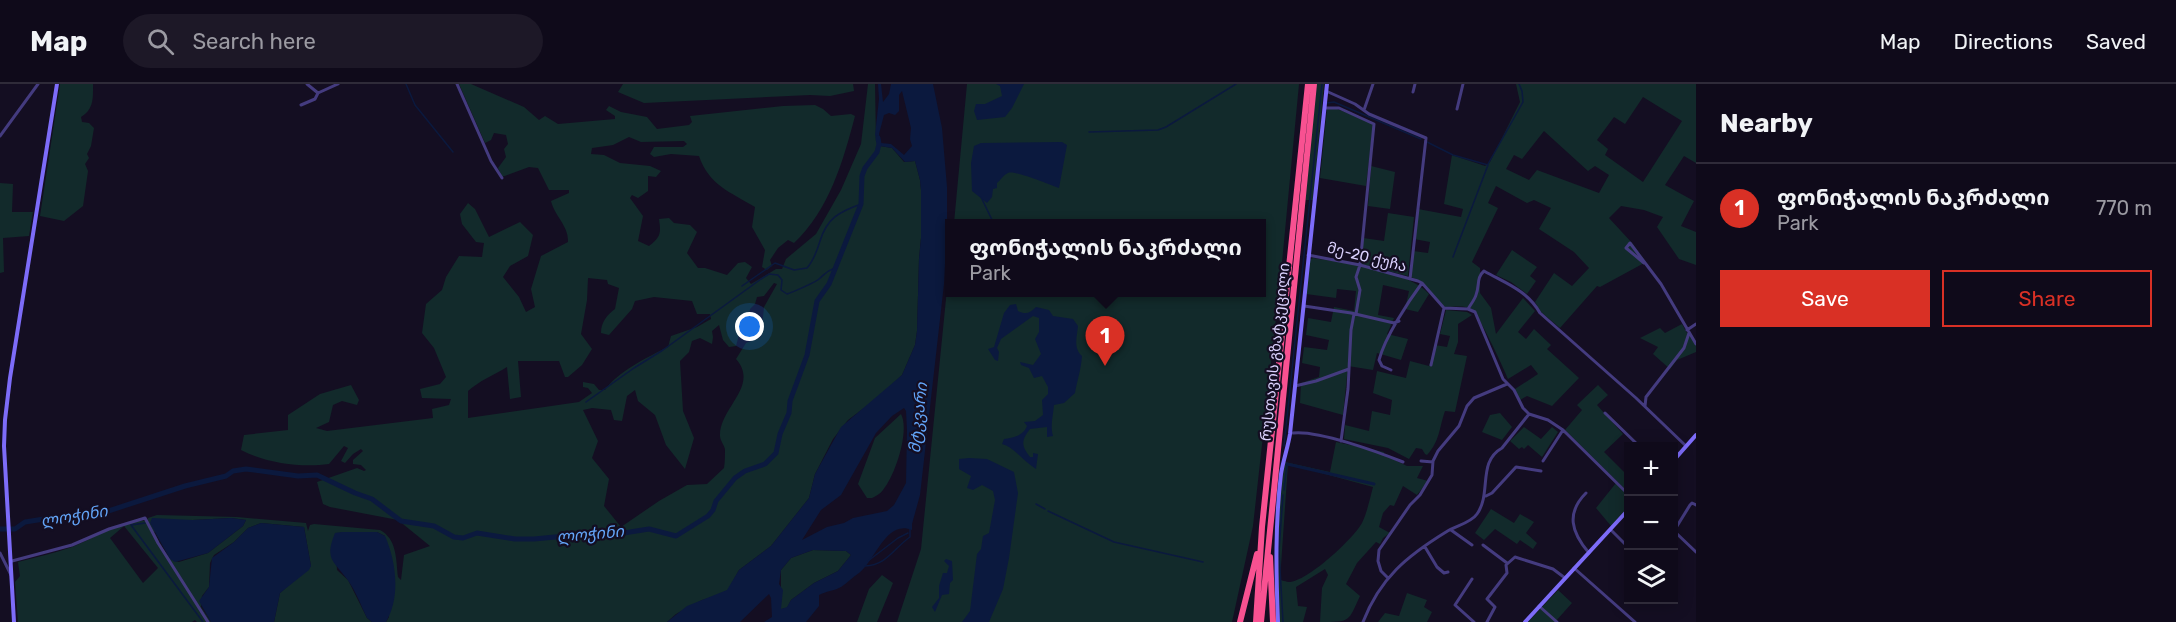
<!DOCTYPE html>
<html lang="en">
<head>
<meta charset="utf-8">
<style>
	:root { --surface:#0f0a1a; --page:#1d1827; --text:#f1f3f6; --muted:#9b9aa2; --line:#2f2b39; --accent:#d93025 }
	body { margin:0; font-family:Rubik,"Noto Sans Georgian",sans-serif; background:var(--page); color:var(--text) }
	.controls { position:absolute; right:18px; bottom:18px; display:grid; overflow:hidden; border-radius:0px; box-shadow:0 3px 15px #0003 }
	.controls button { width:54px; height:54px; display:grid; place-items:center; padding:0; border:0; border-bottom:2px solid var(--line); background:var(--surface); color:var(--text); font:30px sans-serif }
	.you { position:absolute; left:750px; top:243px; width:21px; height:21px; margin:-15px; border:4px solid #fff; border-radius:50%; background:#1a73e8; box-shadow:0 0 0 9px #1a73e833 }
	.badge { display:grid; place-items:center; width:39px; height:39px; border-radius:50%; background:var(--accent); color:#fff; font-size:20px; font-weight:700 }
	.pin { position:absolute; translate:-50% -50px; filter:drop-shadow(0 2px 3px #0008) }
	.pin::after { content:''; position:absolute; top:32px; width:21px; height:18px; background:inherit; clip-path:polygon(0 0,100% 0,50% 100%) }
	.popup { position:absolute; left:945px; top:135px; width:321px; height:78px; box-sizing:border-box; display:grid; place-content:center; border-radius:0px; background:var(--surface); filter:drop-shadow(0 2px 4px #0005); font-size:20px; white-space:nowrap; color:var(--muted) }
	.popup b { font-size:22px; color:var(--text) }
	.popup::after { content:''; position:absolute; left:50%; top:100%; margin-left:-12px; border:12px solid transparent; border-top-color:var(--surface) }
	.list { margin:0; padding:0; list-style:none }
	h2 { display:flex; justify-content:space-between; align-items:center; height:78px; margin:0; padding:0 24px; font-size:26px }
	h2 small { font-size:20px; font-weight:400; color:var(--muted) }
	.list li { display:grid; grid-template-columns:39px 1fr auto; gap:18px; align-items:center; box-sizing:border-box; height:90px; padding:0 24px; border-top:2px solid var(--line) }
	.list b { display:block; font-size:22px; white-space:nowrap }
	.list p { margin:0; font-size:20px; white-space:nowrap; color:var(--muted) }
	.list em { font-size:20px; font-style:normal; color:var(--muted) }
	.actions { display:flex; gap:12px; padding:18px 24px }
	.actions a { flex:1; padding:14px 0; border:2px solid var(--accent); border-radius:0px; text-align:center; font-size:21px; color:var(--accent) }
	.actions .main { background:var(--accent); color:#fff }
	.icon { flex:none; width:33px; height:33px; fill:none; stroke:currentColor; stroke-width:2; stroke-linecap:round; stroke-linejoin:round }
	.map { position:relative; flex:none; width:1696px; height:538px; overflow:hidden }
	header { display:flex; align-items:center; gap:36px; box-sizing:border-box; height:84px; padding:0 30px; background:var(--surface); border-bottom:2px solid var(--line) }
	header strong { font-size:28px }
	nav { display:flex; gap:33px; margin-inline-start:auto; font-size:21px }
	.search { width:420px; height:54px; background:var(--page); display:flex; align-items:center; gap:15px; box-sizing:border-box; padding:0 21px; border-radius:33px; color:var(--muted); font-size:22px }
	main { display:flex }
	aside { flex:1; background:var(--surface) }
	.map>svg:first-child { display:block }
	.green { fill:#122a2b; fill-rule:evenodd }
	.water { fill:#0b193e; fill-rule:evenodd }
	.lines { fill:none; stroke-linecap:round; stroke-linejoin:round }
	.stream { stroke:#0b193e; stroke-width:1.5 }
	.canal { stroke:#0b193e; stroke-width:3 }
	.river { stroke:#0b193e; stroke-width:5 }
	.street { stroke:#443b7f; stroke-width:3 }
	.secondary { stroke:#7d6cf9; stroke-width:4 }
	.highway { stroke:#f85191; stroke-width:6 }
	.labels { text-anchor:middle; dominant-baseline:central; stroke-width:4.5; stroke-linejoin:round; paint-order:stroke }
	.street-label { font-size:15px; fill:#dad1fd; stroke:#140e22 }
	.water-label { font-size:16px; font-style:italic; fill:#63a5f9; stroke:#140e22 }
</style>
</head>
<body>
<header>
<strong>Map</strong>
<div class="search"><svg class="icon" aria-label="search" viewBox="0 0 24 24"><circle cx="10" cy="10" r="6"/><path d="M15 15l6 6"/></svg>Search here</div>
<nav><a>Map</a><a>Directions</a><a>Saved</a></nav>
</header>
<main>
<div class="map">
<svg width="1696" height="538" viewBox="0 0 1696 538">
	<rect width="100%" height="100%" fill="#140e22"/>
	<path class="green" d="M60,0H93C93,14 94,25 81,33L82,38L89,39L94,44L91,62L87,70L89,74L85,80L88,87L83,122L64,137L40,132Z
		M459,0H471L524,23L539,36L545,32L558,40L615,35V32L606,26L609,22L621,28L647,33L657,45L689,41L692,38L690,32L783,22L815,21L823,25L831,32L851,30L855,32C843,78 829,126 794,159L788,156L778,164L770,176L772,182L767,186L762,183L765,166L752,143L755,123C730,108 709,101 699,72L671,70L654,73L650,70L654,63H683L687,60L684,57L641,58L629,53L613,61L592,64L591,70L604,71L620,79L650,82L661,87L656,93L648,92V107L638,114L632,111L630,114L643,132L638,157L649,162C661,153 661,149 659,135L669,134L674,139L690,141L697,148L687,169L698,184H705L727,191L738,179L745,178L752,183L746,194L751,200L776,185H782L786,175L816,150L841,106L861,60L868,0H875L876,57L880,62L892,64L904,78L915,77L920,96L921,106V154L919,175L917,247L915,261L902,291L880,312L848,336L833,355L815,390L809,414L771,462L739,486L728,506L716,512L702,516L676,530L667,538H386L389,533L385,452L377,448L335,449L337,486L348,496L367,534L372,538H274L280,509L311,482L304,443L261,439L248,444L234,458L214,471L210,479L209,503L202,512L201,523L211,538H197L195,536L192,538H18L15,498L20,492L18,478C36,473 55,469 72,463C96,454 122,435 147,437L148,434L157,431L237,433L306,439L308,447L310,441L314,440L380,446C397,455 396,475 398,493L401,496L404,471L430,462L398,436L330,423L323,420L317,398L357,384L364,387L366,386L361,381L353,380V376L363,367L361,365L353,370L345,379L341,377L348,364L344,362L329,380C301,384 266,379 241,366L244,351L288,346V331L320,310L351,301L359,316L357,321L342,317L333,321L329,338L316,344L327,347L433,334L432,325L449,321L451,315L422,314L420,305L440,300L446,293L434,264L422,249L426,220L442,206L446,193L459,172L482,173L484,159L476,158L462,140L460,130L468,119L475,125L489,153L520,138L533,151L528,172L510,182L503,193L519,213L526,228L535,223L531,205L541,172L568,158C569,142 555,133 551,117L569,109V106H549L538,84L529,83L502,93L498,84L506,73L504,65L508,60L506,51L494,49L491,56L485,59ZM588,194L607,196L608,200L619,204L615,225C607,231 601,238 601,249L609,251L632,225L635,217L654,213L692,217L697,230H710L711,235L697,243L671,252L668,263C649,272 616,289 605,306H599L594,300L583,298V303L588,304L592,309L579,318L468,334V307C479,297 494,291 507,283L510,315L521,313L518,277H559L565,293H568L582,281L592,265L581,250L587,216ZM774,199L777,200L764,223L761,253L746,259L736,275C760,302 719,324 720,352C720,356 724,361 725,365C725,371 725,378 724,384L707,400L687,401L659,417L621,443L604,422L609,395L592,374L598,357L583,326L592,324L611,326L614,336L622,337L627,312L635,306L638,317L655,331L666,361L685,385L694,354L683,327L680,277L689,268L692,257L700,254L712,260L713,253L712,247L719,241L723,256L729,263L736,262L743,236L749,232L750,225L755,220L757,213L764,212ZM231,434L246,436L243,442L208,469L179,478C167,477 160,458 154,448L193,436ZM124,442L158,484L143,499L110,454Z
		M623,0H853L854,7L830,12L810,11L644,19L618,8Z
		M967,0H1299L1281,189L1253,442L1232,538H897L921,465L949,185V208H1261V140L954,139Z
		M1316,0H1324L1313,116H1305Z
		M1516,0H1696V79L1684,72L1665,101L1694,117L1681,142L1696,148V181L1679,175L1657,143L1663,133L1644,126L1621,122L1609,134L1633,160L1646,178L1600,203L1597,202L1560,244L1541,228L1535,218L1554,189L1572,202L1589,184L1574,168L1539,145L1551,124L1534,116L1527,119L1496,102L1488,119L1498,124L1472,178L1480,184V209L1491,224L1496,250L1523,214L1535,227L1518,248L1526,255L1534,245L1551,261L1547,265L1579,294L1552,322L1527,312L1520,316L1515,305L1538,290L1531,281L1508,295C1505,286 1477,228 1473,226C1466,221 1453,223 1445,223L1419,196L1410,193L1413,167L1428,169L1430,158L1414,155L1418,125L1461,133L1463,125L1444,120L1452,71L1485,82L1490,78L1520,18ZM1643,13L1682,37L1643,98L1605,71L1608,65L1597,56L1614,33L1625,40ZM1544,47L1588,87L1595,82L1609,91L1599,109L1537,86L1529,96L1506,85L1514,71L1522,75Z
		M1327,25H1337L1371,38L1373,42L1366,102L1320,94Z
		M1371,82L1395,88L1390,125L1368,122Z
		M0,99L13,100L12,128H33L29,152L3,154L4,188L0,189Z
		M1388,129L1414,133L1408,192L1361,180L1363,154L1384,157Z
		M1512,166L1537,183L1530,192L1536,197L1527,210L1511,198L1496,191Z
		M1313,174C1344,179 1408,186 1429,210L1418,228L1405,225L1409,207L1383,201L1378,231L1394,234L1387,250L1408,255L1401,276L1377,269L1373,286L1348,282L1343,331L1300,319L1301,299L1319,293L1320,283L1302,279L1304,263L1327,266L1329,256L1306,251L1308,234L1331,238L1334,223L1354,227L1356,207L1337,205L1336,214L1306,210L1309,176Z
		M1446,226L1467,228L1472,231L1458,240V258L1454,270L1467,272L1455,328L1445,327C1439,344 1440,357 1427,371L1425,370L1422,365L1416,364L1409,375L1388,364L1344,355L1345,341L1369,347L1372,327L1390,331L1392,316L1373,309L1377,287L1406,294L1410,277L1429,282L1435,261L1447,263L1450,252L1440,250Z
		M1682,240L1687,249L1691,250L1696,257V268L1677,276L1670,285L1653,270L1658,263L1640,254L1660,244L1665,249Z
		M1598,301L1608,311L1597,321L1623,350L1604,368L1628,392V408L1565,346L1582,326L1577,321Z
		M1500,329L1512,343L1502,356L1482,348L1490,331Z
		M901,330C910,347 895,392 883,406C880,410 876,412 872,414H867L858,400L875,354Z
		M1524,343L1541,355L1552,343L1558,348L1542,373L1528,361L1524,365L1522,363L1519,365L1510,357Z
		M1336,358L1384,368V371L1407,382H1423L1417,394L1428,397L1417,411L1403,402L1394,422L1390,421L1383,429L1379,443L1390,449L1383,454L1380,460L1376,458L1357,479L1346,500L1360,512C1348,538 1351,538 1320,538L1322,504L1328,491L1325,485L1296,503L1298,522L1307,523L1303,538H1280C1278,484 1276,431 1285,378L1330,388ZM1288,380L1373,403C1370,414 1367,429 1362,439C1353,455 1307,498 1289,498C1287,498 1281,496 1280,496Z
		M1616,399L1628,412V423L1611,442L1596,424Z
		M1491,425L1514,439L1520,430L1534,438L1526,449L1537,459L1533,465L1520,456L1517,460L1495,445L1484,456L1475,449Z
		M813,466L846,467L851,471L838,487L814,499L791,516L787,524L781,525V486L791,474Z
		M882,491L893,499L877,538H857L869,505Z
		M1558,506L1572,519L1555,538H1528Z
		M1407,509L1427,516L1424,523L1432,528L1427,538H1378L1385,529L1399,532Z"/>
	<path class="water" d="M878,0H881L883,18L889,10L891,0H933L942,44L947,103V139L944,200L920,411L912,440V446C886,435 875,477 859,489C853,493 847,499 841,503C834,507 826,507 819,511V522L806,538H764L772,533L771,514L769,510L740,538H667L687,522L727,506L739,486L771,462L809,414L815,390L841,343L902,291L915,261L917,247L919,175L921,154V106L920,96L915,77L905,78L892,64L880,62L875,51L879,15ZM902,7L911,44L910,55L912,62L904,71L891,60L881,59L879,50L884,31L889,29L895,31L899,27V11ZM904,324L906,327L907,346L906,399L894,421L887,427L853,434L844,439L827,443L802,456L821,426L841,411L876,349L892,332ZM813,466L846,467L851,471L838,487L814,499L791,516L787,523L781,525L783,506L779,500L781,486L791,474Z
		M996,0H1024L1012,24L1005,33L977,36L974,27L976,20H985L1002,12L1000,2Z
		M1062,58L1067,61L1059,104C1050,101 1015,86 1008,89C1003,91 1001,96 997,99V104L993,105L992,113L987,119L972,107L971,79L974,62L981,59Z
		M1016,220L1018,227C1026,231 1030,229 1036,223L1049,226L1053,232L1073,235L1078,242C1077,253 1073,264 1082,272C1081,286 1077,297 1075,309L1064,319L1054,321C1053,333 1050,341 1053,352L1047,353V343L1030,345C1021,356 1021,362 1030,373H1033V369L1038,370L1036,385C1024,378 1014,363 1002,360L1004,355C1013,354 1023,352 1027,342L1024,338L1035,337L1043,331L1042,316L1048,310V303L1042,292L1034,294L1029,284L1021,281L1020,278L1033,281L1041,270L1035,255L1039,248V234L1033,232L1001,255L997,264L999,268L998,277L995,276L988,265L994,263L1004,229L1010,221Z
		M969,374L987,375L1014,388L1018,409L1009,474L1003,505L989,538H962L970,527L977,470L981,465L983,452L989,449L995,416L993,407L982,401L973,406L967,404L971,392L959,385V375Z
		M152,434L193,436L231,434L246,436L243,442L208,469L175,478L170,475L150,439Z
		M261,439L304,443L311,482L309,486L280,509L274,538H211L199,517L209,503L212,474L234,458L248,444Z
		M342,448H377L385,452C396,477 401,513 386,538H372L367,534C361,522 356,507 347,495C334,477 324,476 335,449Z
		M946,475L952,477L953,496L950,499L949,510L942,511L935,528L932,523L939,514V502L943,489H947L949,482L944,477Z"/>
	<g class="lines">
		<path class="stream" d="M406,0L415,21L453,68
			M1327,19L1334,18L1421,55
			M1089,48L1158,46L1166,43L1236,0
			M1427,58L1453,71L1488,81L1453,173
			M1488,80L1523,18L1522,7L1519,0
			M981,113L994,140
			M742,202L775,179L794,186L807,184C814,176 817,167 820,157C827,134 839,128 861,120
			M586,318L634,284L663,266L761,195L769,190L778,191L782,196L781,206L787,210C793,208 816,198 819,195C825,190 826,187 835,184
			M1284,362L1322,0
			M1284,406L1287,380
			M1036,420L1045,425
			M1048,427L1114,458L1203,478
			M145,439L131,441L203,538
			M868,477L898,454L908,449
			M865,482C887,481 893,465 910,453V445
			M1283,538L1279,466L1283,411"/>
		<path class="canal" d="M1287,380L1374,400"/>
		<path class="river" d="M0,445H15L25,438L44,435L93,432L185,402L226,392L233,387L246,385L298,392L317,391L355,409L372,415L401,437L434,442L454,453L463,454L477,449L515,455H534L587,450L611,451L649,445L676,452L708,432L713,426L716,417L735,394L745,387L765,380L776,369L780,350L789,329L790,317L807,271L817,217L829,200L861,120L862,92L865,84L877,68L879,60L878,54"/>
		<path class="street" d="M307,0L318,9
			M457,0L491,77L502,94
			M1326,7L1355,20L1369,30L1426,54L1410,195
			M1413,8L1415,0
			M301,21L315,15L318,9L338,0
			M1325,24H1339L1374,40L1360,181L1356,193L1360,206L1356,230
			M1457,25L1463,0
			M1364,26L1373,0
			M0,52L38,0
			M1308,171L1360,181L1418,197L1422,199L1444,224L1468,225L1475,228L1503,295L1514,306L1523,324L1529,330L1548,336L1563,346L1628,410
			M1644,179L1626,164L1630,159L1661,200L1696,260
			M1304,222L1351,229L1394,239L1399,237
			M1468,225C1471,220 1475,215 1476,211C1480,201 1476,194 1484,187C1505,199 1527,206 1540,229L1636,314L1686,362
			M1687,246L1696,240
			M1431,281L1444,224
			M1391,286L1382,282L1379,276C1385,253 1408,218 1422,199
			M1295,302L1316,297L1349,285
			M1645,322L1646,313L1684,264L1689,249
			M1605,329L1639,362
			M1293,349C1318,346 1378,368 1403,378
			M1341,357L1348,305L1351,246L1354,230
			M1421,377L1433,378
			M1543,377L1563,346
			M1586,409C1566,429 1571,448 1589,469
			M1486,412L1492,409L1516,383L1541,387
			M1451,446L1472,461
			M1611,446L1628,463
			M1674,447L1690,421L1692,419L1696,421
			M1674,447L1696,468
			M1483,461L1507,479
			M1425,463L1437,483L1444,489L1448,488
			M0,469L11,491
			M12,477L72,461L109,445L145,434L158,459L208,538
			M1574,484L1635,538
			M1388,494L1381,487L1378,477L1379,466L1410,421L1420,411L1432,391L1433,377L1438,367L1459,342L1467,322L1474,314L1507,300
			M1472,495L1455,521L1474,538
			M1539,522L1557,538
			M1363,538C1380,494 1407,472 1446,448C1455,442 1471,439 1477,430C1492,409 1477,378 1502,364L1529,330
			M1487,538L1495,523L1487,515L1507,489L1506,481L1515,473L1553,485L1565,494"/>
		<path class="secondary" d="M1674,376L1696,351
			M14,538L4,362L5,336L10,294L57,0
			M1278,538C1276,489 1275,440 1281,390C1283,377 1288,363 1290,350L1327,0
			M1525,538L1628,426"/>
		<path class="highway" d="M1270,473L1273,538
			M1240,538L1257,470
			M1256,538L1262,443L1308,0
			M1261,538L1314,0"/>
	</g>
	<g class="labels">
		<g class="street-label">
			<text transform="translate(1367 173) rotate(14)">მე-20 ქუჩა</text>
			<text transform="translate(1275 268) rotate(-84)">რუსთავის გზატკეცილი</text>
		</g>
		<g class="water-label">
			<text transform="translate(918 334) rotate(-84)">მტკვარი</text>
			<text transform="translate(74 432) rotate(-9)">ლოჭინი</text>
			<text transform="translate(590 450) rotate(-5)">ლოჭინი</text>
		</g>
	</g>
</svg>
<div class="controls">
<button>+</button>
<button>−</button>
<button><svg class="icon" aria-label="layers" viewBox="0 0 24 24"><path d="M12 4l9 5-9 5-9-5zM3 14l9 5 9-5"/></svg></button>
</div>
<div class="you"></div>
<div class="pin badge" style="left:1105px;top:282px">1</div>
<div class="popup"><b>ფონიჭალის ნაკრძალი</b>Park</div>
</div>
<aside>
<h2>Nearby<small></small></h2>
<ul class="list">
<li><span class="badge">1</span><div><b>ფონიჭალის ნაკრძალი</b><p>Park</p></div><em>770 m</em></li>
</ul>
<div class="actions"><a class="main">Save</a><a>Share</a></div>
</aside>
</main>
</body>
</html>
